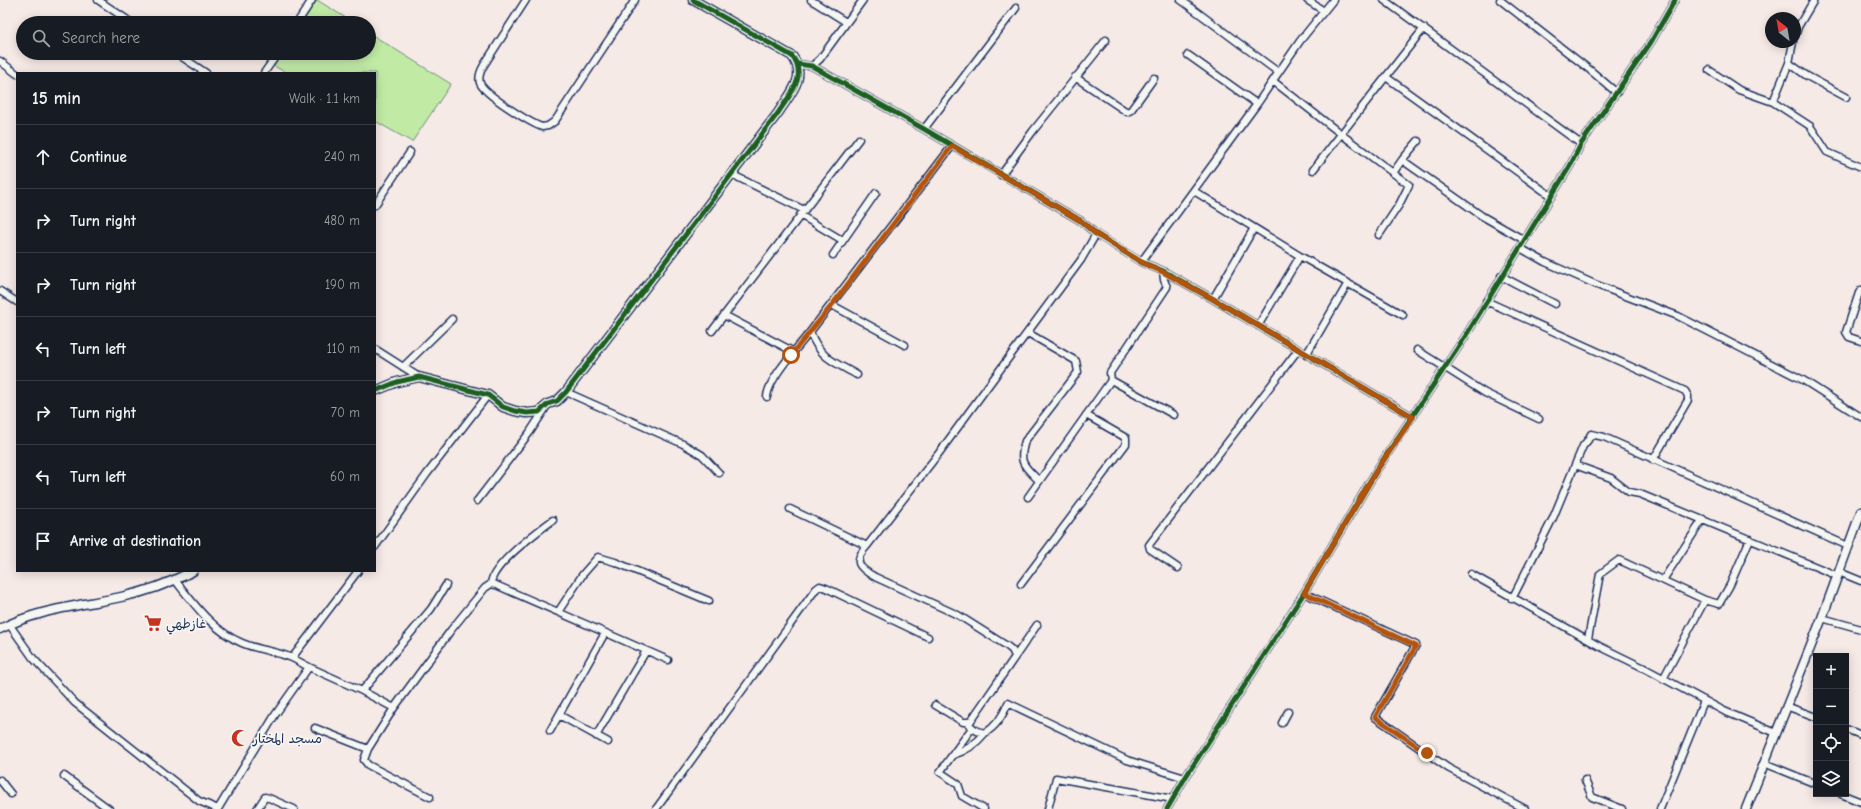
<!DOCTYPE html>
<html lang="en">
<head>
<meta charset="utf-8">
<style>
	:root { --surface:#171b24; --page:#242831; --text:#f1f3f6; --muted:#9ea1a6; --line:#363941 }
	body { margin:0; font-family:"Comic Neue","Playpen Sans Arabic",sans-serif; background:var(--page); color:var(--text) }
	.controls { position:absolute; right:12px; bottom:12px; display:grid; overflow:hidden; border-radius:0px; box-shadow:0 2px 10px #0003 }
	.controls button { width:36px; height:36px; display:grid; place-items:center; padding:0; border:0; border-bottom:1px solid var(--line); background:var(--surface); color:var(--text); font:20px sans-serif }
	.compass { position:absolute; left:1765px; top:12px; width:36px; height:36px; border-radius:50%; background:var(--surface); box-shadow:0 2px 10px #0003; rotate:329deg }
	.stop { position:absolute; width:12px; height:12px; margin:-9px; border:3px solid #b45309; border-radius:50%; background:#fff }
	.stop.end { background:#b45309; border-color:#fff; box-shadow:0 1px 4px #0008 }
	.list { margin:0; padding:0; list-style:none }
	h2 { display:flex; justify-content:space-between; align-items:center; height:52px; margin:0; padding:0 16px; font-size:17px }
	h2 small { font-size:13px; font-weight:400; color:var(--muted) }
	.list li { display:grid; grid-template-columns:26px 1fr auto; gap:12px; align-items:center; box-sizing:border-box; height:64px; padding:0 16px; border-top:1px solid var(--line) }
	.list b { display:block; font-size:15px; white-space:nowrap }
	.list em { font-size:13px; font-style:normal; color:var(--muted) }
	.icon { flex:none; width:22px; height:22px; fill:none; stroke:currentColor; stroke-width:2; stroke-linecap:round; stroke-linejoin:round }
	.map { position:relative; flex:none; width:1861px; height:809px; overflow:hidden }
	.search { position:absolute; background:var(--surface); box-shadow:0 2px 10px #0003; left:16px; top:16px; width:360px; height:44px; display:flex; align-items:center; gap:10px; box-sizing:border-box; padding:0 14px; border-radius:22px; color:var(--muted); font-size:15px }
	.panel { position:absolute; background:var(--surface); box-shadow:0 2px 10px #0003; left:16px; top:72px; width:360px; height:500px; border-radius:0px }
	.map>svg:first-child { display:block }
	.green { fill:#c1eaa5; stroke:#6e8c82 }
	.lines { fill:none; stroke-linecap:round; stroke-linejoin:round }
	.street-casing { stroke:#1b2f5e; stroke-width:9 }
	.secondary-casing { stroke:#1b2f5e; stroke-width:11 }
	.street { stroke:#f6f6f2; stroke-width:6 }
	.secondary { stroke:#f6f6f2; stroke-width:8 }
	.cycleway-casing { stroke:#f6f6f2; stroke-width:8 }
	.cycleway { stroke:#1b5e20; stroke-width:5 }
	.route { stroke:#b45309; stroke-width:5 }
	.labels { text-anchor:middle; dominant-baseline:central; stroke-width:3.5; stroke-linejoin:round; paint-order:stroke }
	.poi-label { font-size:13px; fill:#1b2f5e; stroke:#f6f6f2; text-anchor:start }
</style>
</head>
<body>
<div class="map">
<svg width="1861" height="809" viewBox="0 0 1861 809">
	<rect width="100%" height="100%" fill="#f6eae6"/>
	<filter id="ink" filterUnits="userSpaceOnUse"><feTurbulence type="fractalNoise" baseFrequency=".025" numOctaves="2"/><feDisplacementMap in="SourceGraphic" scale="8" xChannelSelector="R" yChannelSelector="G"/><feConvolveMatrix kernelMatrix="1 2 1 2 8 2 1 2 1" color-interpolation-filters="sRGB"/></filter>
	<g filter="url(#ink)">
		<path class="green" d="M317,0L354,23H302Z
			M369,33L451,84L412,142L375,121V73H287L274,66L283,53H369Z"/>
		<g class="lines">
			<g class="street-casing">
				<path id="street" d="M98,0L132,23
					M526,0L484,65C481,70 478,77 480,83C484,94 530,123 542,127L548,126L555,121L635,0
					M811,0L846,22
					M1181,0L1278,72
					M1307,0L1324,11
					M1384,0L1581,144
					M1500,0L1590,70L1617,93
					M297,23L312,0
					M1795,36L1798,27L1814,0
					M176,53L206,73
					M1188,55L1257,104
					M0,61L17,74
					M1789,63L1807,76L1846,97
					M798,64L812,66L924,129L1081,221L1096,234L1141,262L1163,271L1213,299L1413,417
					M812,66L820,59L863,0
					M1709,70L1739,90L1773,102L1810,126L1827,152L1861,167
					M264,73L278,53
					M1075,77L1127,112L1131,110L1154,78
					M1386,77L1551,196
					M1273,81L1341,134L1409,185L1399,205L1379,235
					M1773,102L1789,63L1793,42
					M924,129L1016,8
					M1402,160L1482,216L1524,240
					M1313,170L1424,28
					M1393,173L1402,160L1418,141
					M731,174L804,210
					M1001,175L1033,131L1106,40
					M1194,191L1300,256L1403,315
					M375,205L410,152
					M800,215L842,240
					M1520,248L1545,262L1597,285L1678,316L1803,380L1861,417
					M833,255L876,193
					M1141,262L1257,104L1300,41L1333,0
					M1501,276L1555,304
					M1861,290L1859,293L1846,332L1849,337L1861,341
					M0,291L17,302
					M1213,299L1254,228
					M1486,301L1685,391L1688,396V400L1653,460
					M832,305L905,345
					M724,315L794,352
					M1258,326L1300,256
					M712,331L859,139
					M1028,333L1076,361L1078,372L1025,441C1018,464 1024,465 1039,481
					M375,349L419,377
					M1417,350L1485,393L1539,419
					M1306,355L1348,283
					M403,367L452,319
					M857,375C833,361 821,359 810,332L952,146
					M1111,380L1174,415
					M566,392L683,444L702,455L719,473
					M767,397C768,379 798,347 810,332
					M1575,465L1583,446L1588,440L1591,434L1604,437L1848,546
					M1028,497L1109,383L1111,380L1110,373L1167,287L1164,280L1163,271
					M477,501L530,432L545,409
					M790,509L867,546L939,453L1010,356L1081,260L1096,234
					M867,546C852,562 859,568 875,577L958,615L1007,646L1012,650L1015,656
					M375,547L427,474L488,395
					M1178,568L1150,549L1149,545L1298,350
					M1839,572L1861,581
					M1471,574L1599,646L1644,668L1724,711L1776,733
					M175,580C194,604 213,631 242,643C258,650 276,651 292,658C298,661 303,664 309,667L275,715L218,809
					M1663,580L1703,519
					M491,584C491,566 538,531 553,520
					M1021,584L1126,444V438L1086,415
					M1304,593L1416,645L1375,717L1448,768L1525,809
					M1512,599L1553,518L1575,465L1611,478L1629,492L1640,494L1838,576
					M558,612L583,574L598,557L615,562L709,601
					M1822,618L1861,629
					M9,624L33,658L75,703L199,801L218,809
					M1588,639L1600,574L1619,560L1705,600L1719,604L1730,585L1750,539
					M292,658L358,571
					M309,667L362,691L394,708L368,749L364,760L368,765L430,797
					M1663,679L1705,600
					M362,691L431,609L446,585
					M935,705L963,722H970L1037,625
					M1786,706L1816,717
					M394,708L451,630L485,588L491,584L496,585L668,660
					M559,715L608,742
					M967,723L977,731L985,733C997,726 1003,716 1008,703L1127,760L1185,778
					M1282,723L1288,712
					M315,728L368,749
					M972,728L940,772L958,784L962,796L984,809
					M1846,729L1861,735
					M550,731L605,633
					M596,736L646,651
					M953,755C967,751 976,744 985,733
					M1764,763L1816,784
					M64,776L109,809
					M0,780L11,794
					M1585,780L1592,797L1622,809
					M1841,794L1861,802
					M257,809L265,797L269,798L294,809
					M656,809L816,589L820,586L826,588L928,637
					M1048,809L1056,778L1173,799
					M1167,809L1185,778L1304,593L1378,468L1465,337L1570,166L1581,144L1651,42L1675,0
					M1660,809L1704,701"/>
			</g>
			<g class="secondary-casing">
				<path id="secondary" d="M375,391L397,382L419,377L488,395L503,407L515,411L527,413L539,412L548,404L557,401L566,392L778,113C790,94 808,77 792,56L693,0
					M0,629C38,609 80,606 121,597C146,592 170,583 193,571
					M1746,809L1822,618L1861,512"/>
			</g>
			<use href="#street" class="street"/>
			<use href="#secondary" class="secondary"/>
			<g class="cycleway-casing">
				<path id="cycleway" d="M798,64L812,66L924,129L1081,221L1096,234L1141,262L1163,271L1213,299L1413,417
					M375,391L397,382L419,377L488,395L503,407L515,411L527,413L539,412L548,404L557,401L566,392L778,113C790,94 808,77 792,56L693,0
					M1167,809L1185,778L1304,593L1378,468L1465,337L1570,166L1581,144L1651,42L1675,0"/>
			</g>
			<use href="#cycleway" class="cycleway"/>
		</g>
	</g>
	<g class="lines" filter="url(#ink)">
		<path class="route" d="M791,355L832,305L952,146L1081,221L1096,234L1141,262L1163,272L1213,299L1413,417L1378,468L1304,593L1416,646L1375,717L1427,753"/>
	</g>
	<defs>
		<g id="supermarket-bare" transform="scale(1.38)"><path d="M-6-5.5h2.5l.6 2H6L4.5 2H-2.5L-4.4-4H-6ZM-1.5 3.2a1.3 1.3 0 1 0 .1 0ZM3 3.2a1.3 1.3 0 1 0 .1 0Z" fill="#c8321e" stroke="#f6f6f2" stroke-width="2.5" paint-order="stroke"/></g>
		<g id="mosque-bare" transform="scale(1.38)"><path d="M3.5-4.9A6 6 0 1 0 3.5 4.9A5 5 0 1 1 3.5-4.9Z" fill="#c8321e" stroke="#f6f6f2" stroke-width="2.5" paint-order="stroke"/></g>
	</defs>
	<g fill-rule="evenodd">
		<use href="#supermarket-bare" x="153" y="623"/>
		<use href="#mosque-bare" x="240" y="738"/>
	</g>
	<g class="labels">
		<g class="poi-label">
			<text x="166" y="623">غازطهي</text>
			<text x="253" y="738">مسجد المختار</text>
		</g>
	</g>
</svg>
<div class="controls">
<button>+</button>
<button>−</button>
<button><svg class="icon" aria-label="locate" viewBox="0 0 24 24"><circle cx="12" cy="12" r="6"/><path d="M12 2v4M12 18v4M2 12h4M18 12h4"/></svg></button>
<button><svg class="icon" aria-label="layers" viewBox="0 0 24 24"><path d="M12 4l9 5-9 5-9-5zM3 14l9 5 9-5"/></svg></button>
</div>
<svg class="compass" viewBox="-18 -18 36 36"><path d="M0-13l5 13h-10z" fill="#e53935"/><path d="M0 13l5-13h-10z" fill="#9ea1a6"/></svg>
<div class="stop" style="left:791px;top:355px"></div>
<div class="stop end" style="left:1427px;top:753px"></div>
<div class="search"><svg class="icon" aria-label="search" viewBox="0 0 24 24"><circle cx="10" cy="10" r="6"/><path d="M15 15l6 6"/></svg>Search here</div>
<section class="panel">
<h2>15 min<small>Walk · 1.1 km</small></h2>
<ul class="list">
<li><svg class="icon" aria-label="ahead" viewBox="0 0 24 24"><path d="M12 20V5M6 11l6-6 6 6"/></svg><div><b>Continue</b></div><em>240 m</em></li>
<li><svg class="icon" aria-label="right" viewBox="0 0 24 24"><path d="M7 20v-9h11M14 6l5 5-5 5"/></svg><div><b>Turn right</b></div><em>480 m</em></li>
<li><svg class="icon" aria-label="right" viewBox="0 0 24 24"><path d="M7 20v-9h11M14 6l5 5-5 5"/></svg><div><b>Turn right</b></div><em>190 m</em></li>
<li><svg class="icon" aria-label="left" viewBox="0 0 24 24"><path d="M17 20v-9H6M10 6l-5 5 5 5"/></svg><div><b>Turn left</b></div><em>110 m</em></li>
<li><svg class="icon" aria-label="right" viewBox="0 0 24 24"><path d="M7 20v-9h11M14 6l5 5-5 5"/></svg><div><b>Turn right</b></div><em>70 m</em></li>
<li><svg class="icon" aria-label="left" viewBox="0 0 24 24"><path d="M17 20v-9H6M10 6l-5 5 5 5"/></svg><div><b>Turn left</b></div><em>60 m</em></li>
<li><svg class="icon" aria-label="arrive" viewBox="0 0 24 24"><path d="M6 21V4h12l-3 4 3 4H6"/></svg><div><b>Arrive at destination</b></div></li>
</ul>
</section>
</div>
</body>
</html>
